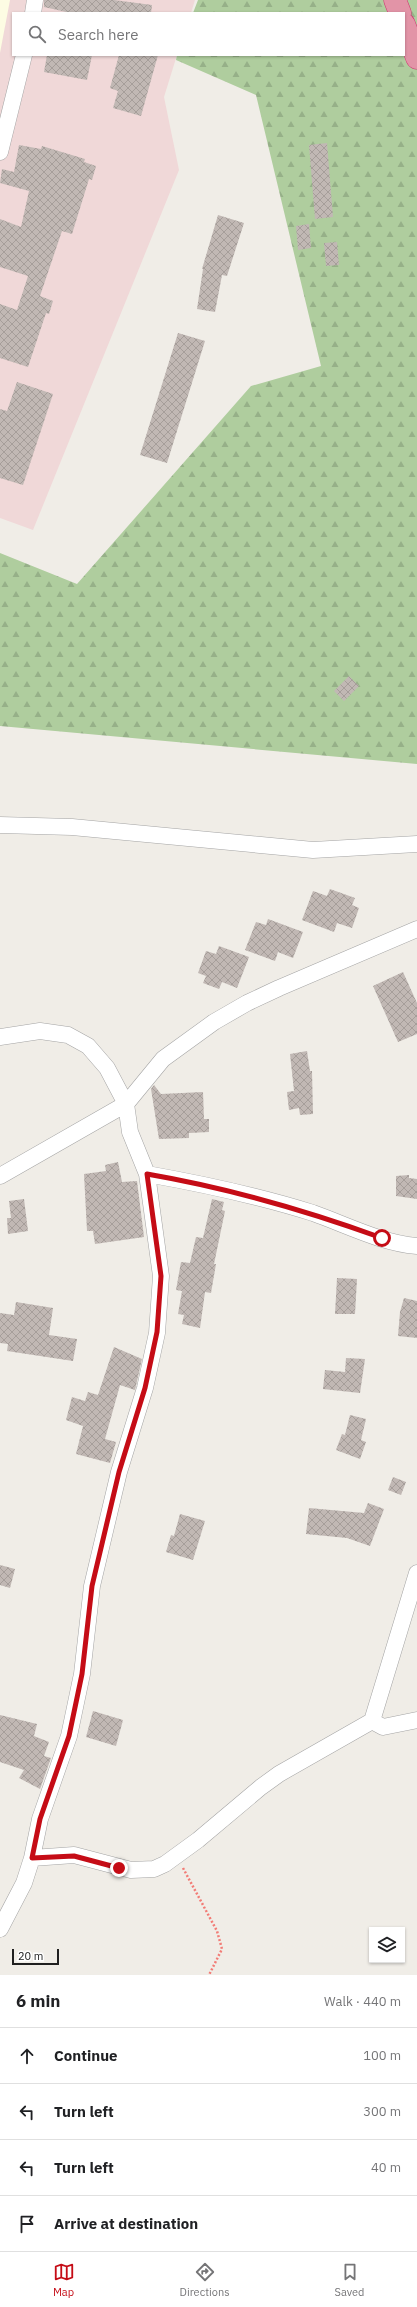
<!DOCTYPE html>
<html lang="en">
<head>
<meta charset="utf-8">
<style>
	:root { --surface:#fff; --page:#f6f6f6; --text:#202124; --muted:#757577; --line:#e0e0e0; --accent:#c50c16 }
	body { margin:0; font-family:"IBM Plex Sans",sans-serif; background:var(--page); color:var(--text) }
	.controls { position:absolute; right:12px; bottom:12px; display:grid; overflow:hidden; border-radius:0px; box-shadow:0 1px 3px #0004 }
	.controls button { width:36px; height:36px; display:grid; place-items:center; padding:0; border:0; border-bottom:1px solid var(--line); background:var(--surface); color:var(--text); font:20px sans-serif }
	.scale { position:absolute; left:12px; bottom:10px; width:47px; box-sizing:border-box; padding-left:4px; border:2px solid #202020; border-top:0; font-size:11px; line-height:14px; white-space:nowrap; color:#202020; -webkit-text-stroke:3px #fff; paint-order:stroke }
	.stop { position:absolute; width:12px; height:12px; margin:-9px; border:3px solid #c50c16; border-radius:50%; background:#fff }
	.stop.end { background:#c50c16; border-color:#fff; box-shadow:0 1px 4px #0008 }
	.list { margin:0; padding:0; list-style:none }
	h2 { display:flex; justify-content:space-between; align-items:center; height:52px; margin:0; padding:0 16px; font-size:17px }
	h2 small { font-size:13px; font-weight:400; color:var(--muted) }
	.list li { display:grid; grid-template-columns:26px 1fr auto; gap:12px; align-items:center; box-sizing:border-box; height:56px; padding:0 16px; border-top:1px solid var(--line) }
	.list b { display:block; font-size:15px; white-space:nowrap }
	.list em { font-size:13px; font-style:normal; color:var(--muted) }
	.icon { flex:none; width:22px; height:22px; fill:none; stroke:currentColor; stroke-width:2; stroke-linecap:round; stroke-linejoin:round }
	.map { position:relative; flex:none; width:417px; height:1975px; overflow:hidden }
	.search { position:absolute; background:var(--surface); box-shadow:0 1px 3px #0004; left:12px; right:12px; top:12px; height:44px; display:flex; align-items:center; gap:10px; box-sizing:border-box; padding:0 14px; border-radius:0px; color:var(--muted); font-size:15px }
	.sheet { height:276px; background:var(--surface) }
	nav { display:flex; justify-content:space-around; align-items:center; box-sizing:border-box; height:56px; border-top:1px solid var(--line); background:var(--surface); font-size:11px; color:var(--muted) }
	nav a { display:grid; justify-items:center; gap:2px }
	nav .on { color:var(--accent) }
	.map>svg:first-child { display:block }
	.commercial { fill:#f0d8d8 }
	.education { fill:#fdfce3 }
	.forest { fill:url(#forest-firs) }
	.building { fill:url(#building-cross-hatch) }
	.lines { fill:none; stroke-linecap:round; stroke-linejoin:round }
	.minor-casing { stroke:#a4a4a4; stroke-width:17 }
	.highway-casing { stroke:#d13171; stroke-width:23 }
	.path { stroke:#f27c76; stroke-width:2.5; stroke-dasharray:2 2; stroke-linecap:butt }
	.minor { stroke:#fff; stroke-width:16 }
	.highway { stroke:#e294a7; stroke-width:22 }
	.route { stroke:#c50c16; stroke-width:5 }
</style>
</head>
<body>
<div class="map">
<svg width="417" height="1975" viewBox="0 0 417 1975">
	<defs>
		<pattern id="forest-firs" width="22" height="20" patternUnits="userSpaceOnUse"><rect width="22" height="20" fill="#afcd9e"/><path d="M5 1l3.5 6h-7zM16 11l3.5 6h-7z" fill="#96b088"/></pattern>
		<pattern id="building-cross-hatch" width="8" height="8" patternUnits="userSpaceOnUse"><rect width="8" height="8" fill="#c1b8b4"/><path d="M0 0l8 8M0 8l8-8" fill="none" stroke="#a69e9a"/></pattern>
	</defs>
	<rect width="100%" height="100%" fill="#f0ede7"/>
	<path class="commercial" d="M0,0H195L191,13H13V55H177L164,97L179,170L33,530L0,518Z"/>
	<path class="education" d="M0,0H10L0,53Z"/>
	<path class="forest" d="M198,0H417V764L0,726V553L77,584L251,386L321,366L256,95L176,60L177,55H404V13H193Z"/>
	<path class="building" d="M44,0H114L152,5L151,13H71L44,7Z
		M47,55H92L87,80L44,72Z
		M119,55H158L141,116L113,108L118,91L110,88Z
		M327,143L333,217L315,219L309,145Z
		M19,145L41,149L42,146L85,159L84,162L96,166L92,180L89,179L72,234L62,231L40,296L53,301L49,314L46,313L28,367L0,358V304L17,310L28,276L0,267V219L21,227L29,191L0,183L2,169L14,172Z
		M218,215L244,223L227,276L222,275L215,312L197,309L203,269H202Z
		M309,224L311,248L298,250L296,226Z
		M337,242L339,265L326,266L324,243Z
		M178,333L205,341L167,463L140,455Z
		M17,382L53,394L23,485L0,478V409L7,411Z
		M349,676L359,686L344,701L334,691Z
		M330,889L355,898L352,905L359,908L352,928L337,923L334,932L302,920L313,891L327,896Z
		M268,919L303,932L293,958L278,952L275,961L245,950L256,922L266,925Z
		M219,946L249,957L237,988L222,982L219,989L203,983L206,976L198,973L206,951L216,954Z
		M403,972L417,1003V1034L398,1042L373,986Z
		M307,1051L310,1071H312L313,1114L300,1115L299,1108L289,1110L287,1092L294,1091L290,1054Z
		M154,1085L161,1094L203,1092L204,1119H209V1132L189,1133V1138L159,1139L151,1089Z
		M118,1162L122,1182L137,1181L144,1237L95,1244L93,1231H87L84,1174L106,1171L105,1165Z
		M409,1175V1178L417,1179V1199L396,1196V1176Z
		M24,1199L28,1231L8,1234L7,1218H11L9,1201Z
		M212,1199L224,1202L222,1210L225,1211L214,1264H216L211,1293L205,1292L200,1328L182,1324L184,1315L178,1314L182,1291L176,1290L181,1262L190,1263L196,1237L203,1238Z
		M337,1278L357,1279L355,1314H335Z
		M404,1298L417,1301V1338L398,1336L400,1312Z
		M16,1302L53,1308L49,1335L77,1339L73,1361L7,1351L8,1344L0,1343V1313L14,1315Z
		M114,1347L142,1359L135,1390L120,1385L105,1439L116,1442L110,1463L76,1454L83,1426L66,1420L72,1397L85,1401L88,1392L98,1395Z
		M346,1358L365,1359L360,1393L323,1389L325,1370L345,1372Z
		M350,1415L366,1419L361,1440L366,1442L360,1459L336,1450L342,1434L345,1435Z
		M393,1477L406,1482L401,1495L388,1490Z
		M368,1503L384,1509L370,1546L347,1538L306,1534L309,1508L364,1513Z
		M180,1514L205,1521L193,1560L166,1552L171,1535L174,1536Z
		M0,1565L15,1569L10,1588L0,1585Z
		M93,1711L123,1720L116,1746L86,1737Z
		M0,1715L37,1724L34,1736L49,1742L44,1756L51,1758L40,1789L19,1778L24,1770L0,1762Z"/>
	<g class="lines">
		<g class="minor-casing">
			<path id="minor" d="M33,13L35,0
				M0,152L24,55
				M0,825L72,827L313,850L417,844
				M0,1037L40,1031L68,1035L88,1046L107,1068L126,1104L130,1132L147,1174L161,1276L157,1333L145,1388L119,1472L92,1586L82,1674L69,1736L40,1819L32,1858L24,1883L0,1929
				M147,1174C203,1184 259,1196 313,1213C347,1225 381,1243 417,1246
				M0,1176L126,1104L163,1059L214,1022L247,1003L279,988L417,929
				M372,1721L383,1727L417,1720
				M32,1858L74,1855L131,1870L154,1869L165,1864L198,1840L261,1787L279,1774L372,1721L417,1573"/>
		</g>
		<g class="highway-casing">
			<path id="highway" d="M395,0L400,13
				M404,24L417,58"/>
		</g>
		<path class="path" d="M183,1868L217,1931L222,1949L209,1975"/>
		<use href="#minor" class="minor"/>
		<use href="#highway" class="highway"/>
	</g>
	<g class="lines">
		<path class="route" d="M119,1868L74,1856L32,1858L40,1819L69,1736L82,1674L92,1586L119,1472L145,1388L157,1332L161,1276L147,1174C228,1188 305,1210 382,1238"/>
	</g>
</svg>
<div class="controls">
<button><svg class="icon" aria-label="layers" viewBox="0 0 24 24"><path d="M12 4l9 5-9 5-9-5zM3 14l9 5 9-5"/></svg></button>
</div>
<div class="scale">20 m</div>
<div class="stop" style="left:382px;top:1238px"></div>
<div class="stop end" style="left:119px;top:1868px"></div>
<div class="search"><svg class="icon" aria-label="search" viewBox="0 0 24 24"><circle cx="10" cy="10" r="6"/><path d="M15 15l6 6"/></svg>Search here</div>
</div>
<section class="sheet">
<h2>6 min<small>Walk · 440 m</small></h2>
<ul class="list">
<li><svg class="icon" aria-label="ahead" viewBox="0 0 24 24"><path d="M12 20V5M6 11l6-6 6 6"/></svg><div><b>Continue</b></div><em>100 m</em></li>
<li><svg class="icon" aria-label="left" viewBox="0 0 24 24"><path d="M17 20v-9H6M10 6l-5 5 5 5"/></svg><div><b>Turn left</b></div><em>300 m</em></li>
<li><svg class="icon" aria-label="left" viewBox="0 0 24 24"><path d="M17 20v-9H6M10 6l-5 5 5 5"/></svg><div><b>Turn left</b></div><em>40 m</em></li>
<li><svg class="icon" aria-label="arrive" viewBox="0 0 24 24"><path d="M6 21V4h12l-3 4 3 4H6"/></svg><div><b>Arrive at destination</b></div></li>
</ul>
</section>
<nav>
<a class="on"><svg class="icon" aria-label="map" viewBox="0 0 24 24"><path d="M3 6l6-2 6 2 6-2v14l-6 2-6-2-6 2zM9 4v14M15 6v14"/></svg>Map</a>
<a><svg class="icon" aria-label="directions" viewBox="0 0 24 24"><path d="M12 3l9 9-9 9-9-9zM9 14v-3h6M13 9l2 2-2 2"/></svg>Directions</a>
<a><svg class="icon" aria-label="saved" viewBox="0 0 24 24"><path d="M7 4h10v16l-5-4-5 4z"/></svg>Saved</a>
</nav>
</body>
</html>
